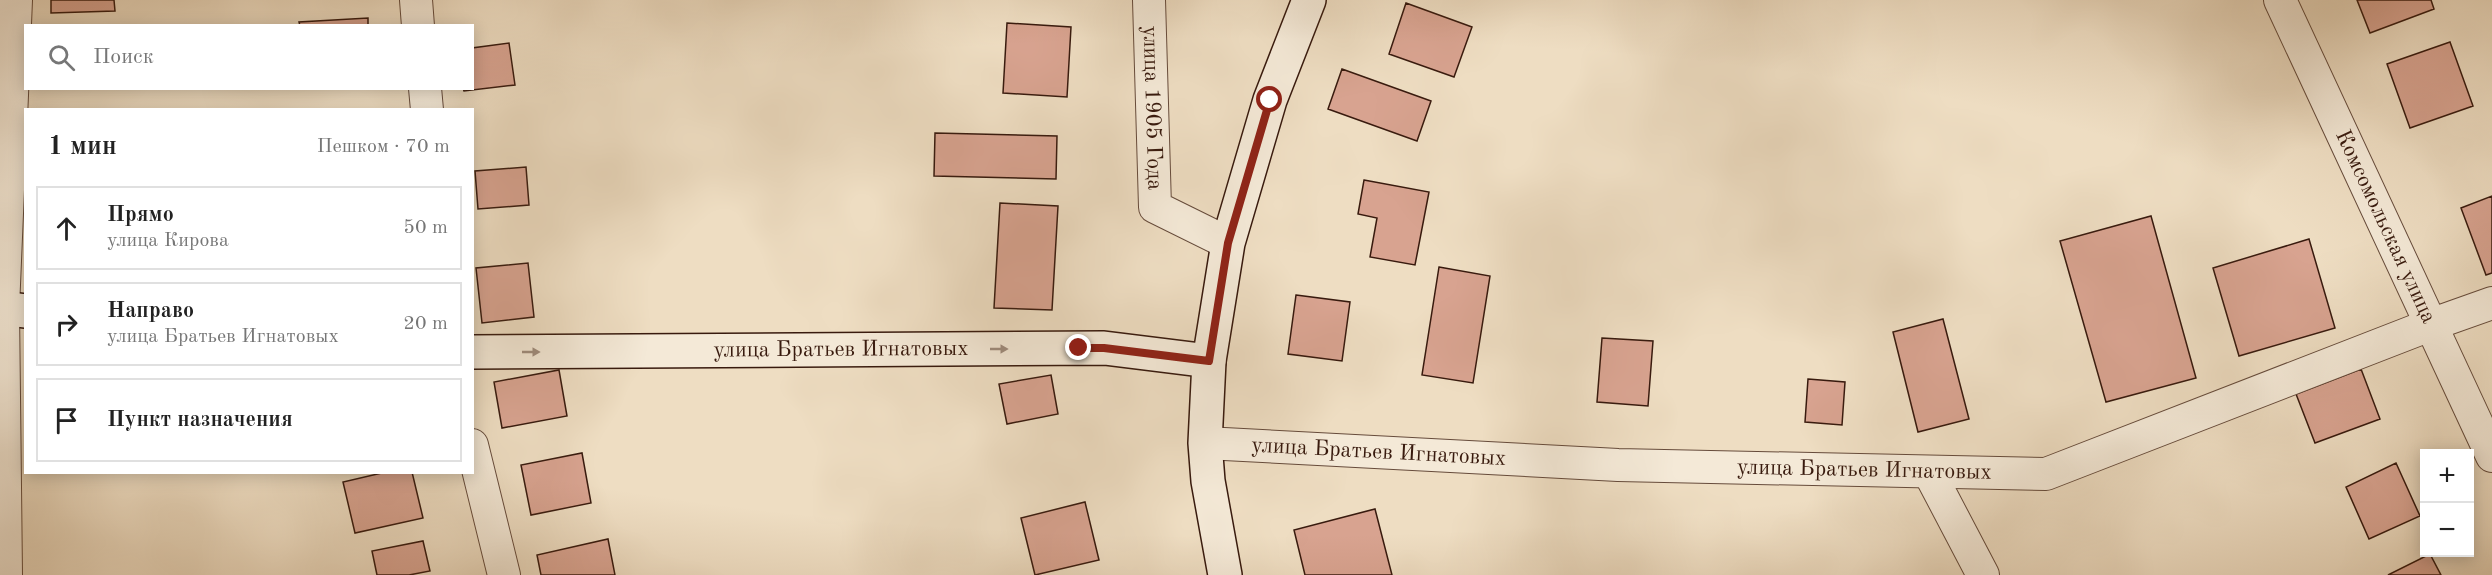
<!DOCTYPE html>
<html lang="ru">
<head>
<meta charset="utf-8">
<style>
	:root { --surface:#fff; --page:#f6f6f6; --text:#222; --muted:#767676; --line:#e0e0e0 }
	body { margin:0; font-family:"Old Standard TT",serif; background:var(--page); color:var(--text) }
	.controls { position:absolute; right:18px; bottom:18px; display:grid; overflow:hidden; border-radius:0px; box-shadow:0 3px 15px #0003 }
	.controls button { width:54px; height:54px; display:grid; place-items:center; padding:0; border:0; border-bottom:2px solid var(--line); background:var(--surface); color:var(--text); font:30px sans-serif }
	.stop { position:absolute; width:18px; height:18px; margin:-14px; border:4px solid #8f2418; border-radius:50%; background:#fff }
	.stop.end { background:#8f2418; border-color:#fff; box-shadow:0 2px 6px #0008 }
	.list { margin:0; padding:0; list-style:none }
	h2 { display:flex; justify-content:space-between; align-items:center; height:78px; margin:0; padding:0 24px; font-size:26px }
	h2 small { font-size:20px; font-weight:400; color:var(--muted) }
	.list li { display:grid; grid-template-columns:39px 1fr auto; gap:18px; align-items:center; box-sizing:border-box; height:84px; margin:0 12px 12px; padding:0 12px; border:2px solid var(--line); border-radius:0px }
	.list b { display:block; font-size:22px; white-space:nowrap }
	.list p { margin:0; font-size:20px; white-space:nowrap; color:var(--muted) }
	.list em { font-size:20px; font-style:normal; color:var(--muted) }
	.icon { flex:none; width:33px; height:33px; fill:none; stroke:currentColor; stroke-width:2; stroke-linecap:round; stroke-linejoin:round }
	.map { position:relative; flex:none; width:2492px; height:575px; overflow:hidden }
	.search { position:absolute; background:var(--surface); box-shadow:0 3px 15px #0003; left:24px; top:24px; width:450px; height:66px; display:flex; align-items:center; gap:15px; box-sizing:border-box; padding:0 21px; border-radius:0px; color:var(--muted); font-size:22px }
	.panel { position:absolute; background:var(--surface); box-shadow:0 3px 15px #0003; left:24px; top:108px; width:450px; height:366px; border-radius:0px }
	.map>svg:first-child { display:block }
	.building { fill:#d8a390; stroke:#381a0e; stroke-width:1.5 }
	.lines { fill:none; stroke-linecap:round; stroke-linejoin:round }
	.street-casing { stroke:#664b3b; stroke-width:34 }
	.secondary-casing { stroke:#381a0e; stroke-width:36 }
	.street { stroke:#f4e9d7; stroke-width:32 }
	.secondary { stroke:#f4e9d7; stroke-width:33 }
	.oneway { fill:#9f8c7d }
	.route { stroke:#8f2418; stroke-width:8 }
	.labels { text-anchor:middle; dominant-baseline:central; stroke-width:6; stroke-linejoin:round; paint-order:stroke }
	.street-label { font-size:22px; fill:#381a0e; stroke:#f4e9d7 }
</style>
</head>
<body>
<div class="map">
<svg width="2492" height="575" viewBox="0 0 2492 575">
	<rect width="100%" height="100%" fill="#eeddc2"/>
	<filter id="stains"><feTurbulence type="fractalNoise" baseFrequency=".00333" numOctaves="4"/><feColorMatrix values="0 0 0 0 .2 0 0 0 0 .09 0 0 0 0 .02 0 0 0 .5 -.17"/></filter>
	<radialGradient id="worn" r=".72"><stop offset=".6" stop-color="#630" stop-opacity="0"/><stop offset="1" stop-color="#630" stop-opacity=".3"/></radialGradient>
	<path class="building" d="M51,0H114L115,11L51,13Z
		M2357,0H2431L2434,9L2370,33Z
		M1406,3L1472,27L1454,77L1389,54Z
		M368,18V26H300L299,22Z
		M1007,23L1071,27L1067,97L1003,93Z
		M2450,42L2473,106L2410,128L2387,64Z
		M509,43L515,85L464,91L463,88H472V48Z
		M1342,69L1431,101L1417,141L1328,109Z
		M935,133L1057,136L1056,179L934,176Z
		M526,167L529,205L478,209L475,171Z
		M1364,180L1429,192L1415,265L1370,257L1377,218L1358,214Z
		M2492,196V273L2486,275L2461,208Z
		M1000,203L1058,206L1052,310L994,308Z
		M2151,216L2196,378L2106,402L2060,241Z
		M2309,239L2335,328L2239,356L2213,268Z
		M528,263L534,317L482,323L476,268Z
		M1439,267L1490,276L1473,383L1422,375Z
		M1296,295L1350,302L1342,361L1288,354Z
		M1943,319L1969,419L1918,432L1893,332Z
		M1602,338L1653,341L1648,406L1597,402Z
		M2361,369L2380,419L2315,443L2296,394Z
		M559,370L567,416L502,428L494,382Z
		M1051,375L1058,414L1007,424L999,384Z
		M1808,379L1845,382L1842,425L1805,422Z
		M582,453L591,503L531,515L521,465Z
		M2396,463L2420,516L2369,539L2346,487Z
		M386,472H412L423,518L355,533L343,482Z
		M1085,502L1099,560L1035,575L1021,518Z
		M1375,509L1392,575H1305L1294,530Z
		M608,539L615,575H541L537,555Z
		M423,541L430,571L409,575H377L372,551Z
		M2430,554L2441,575H2388Z"/>
	<g class="lines">
		<g class="street-casing">
			<g id="street">
				<path d="M416,0L418,26"/>
				<path id="s1" d="M1149,0L1155,207L1228,243"/>
				<path id="s2" d="M2280,0L2492,456"/>
				<path d="M425,88L427,110"/>
				<path id="s3" d="M1205,443L1618,465L2046,474L2430,325L2492,303"/>
				<path d="M472,445L504,575"/>
				<path d="M1929,472L1983,575"/>
				<path d="M6,575L3,308L16,0"/>
			</g>
		</g>
		<g class="secondary-casing">
			<g id="secondary">
				<path d="M0,308L26,311"/>
				<path id="s4" d="M472,352L1104,348L1209,361"/>
				<path d="M1225,575L1208,481L1205,443L1209,361L1228,243L1270,100L1309,0"/>
			</g>
		</g>
		<use href="#street" class="street"/>
		<use href="#secondary" class="secondary"/>
	</g>
	<defs><path id="oneway-solid" d="M-6-.8H1V-3.2L6.5 0L1 3.2V.8H-6Z" transform="scale(1.5)"/></defs>
	<g class="oneway">
		<use href="#oneway-solid" transform="translate(999 349)"/>
		<use href="#oneway-solid" transform="translate(531 352)"/>
	</g>
	<g class="lines">
		<path class="route" d="M1079,348H1104L1209,361L1228,243L1270,100"/>
	</g>
	<g class="labels">
		<g class="street-label">
			<text stroke="none"><textPath href="#s1" startOffset="108">улица 1905 Года</textPath></text>
			<text stroke="none"><textPath href="#s2" startOffset="250">Комсомольская улица</textPath></text>
			<text stroke="none"><textPath href="#s4" startOffset="369">улица Братьев Игнатовых</textPath></text>
			<text stroke="none"><textPath href="#s3" startOffset="174">улица Братьев Игнатовых</textPath></text>
			<text stroke="none"><textPath href="#s3" startOffset="660">улица Братьев Игнатовых</textPath></text>
		</g>
	</g>
	<rect width="100%" height="100%" filter="url(#stains)"/>
	<rect width="100%" height="100%" fill="url(#worn)"/>
</svg>
<div class="controls">
<button>+</button>
<button>−</button>
</div>
<div class="stop" style="left:1270px;top:100px"></div>
<div class="stop end" style="left:1079px;top:348px"></div>
<div class="search"><svg class="icon" aria-label="search" viewBox="0 0 24 24"><circle cx="10" cy="10" r="6"/><path d="M15 15l6 6"/></svg>Поиск</div>
<section class="panel">
<h2>1 мин<small>Пешком · 70 m</small></h2>
<ul class="list">
<li><svg class="icon" aria-label="ahead" viewBox="0 0 24 24"><path d="M12 20V5M6 11l6-6 6 6"/></svg><div><b>Прямо</b><p>улица Кирова</p></div><em>50 m</em></li>
<li><svg class="icon" aria-label="right" viewBox="0 0 24 24"><path d="M7 20v-9h11M14 6l5 5-5 5"/></svg><div><b>Направо</b><p>улица Братьев Игнатовых</p></div><em>20 m</em></li>
<li><svg class="icon" aria-label="arrive" viewBox="0 0 24 24"><path d="M6 21V4h12l-3 4 3 4H6"/></svg><div><b>Пункт назначения</b></div></li>
</ul>
</section>
</div>
</body>
</html>
